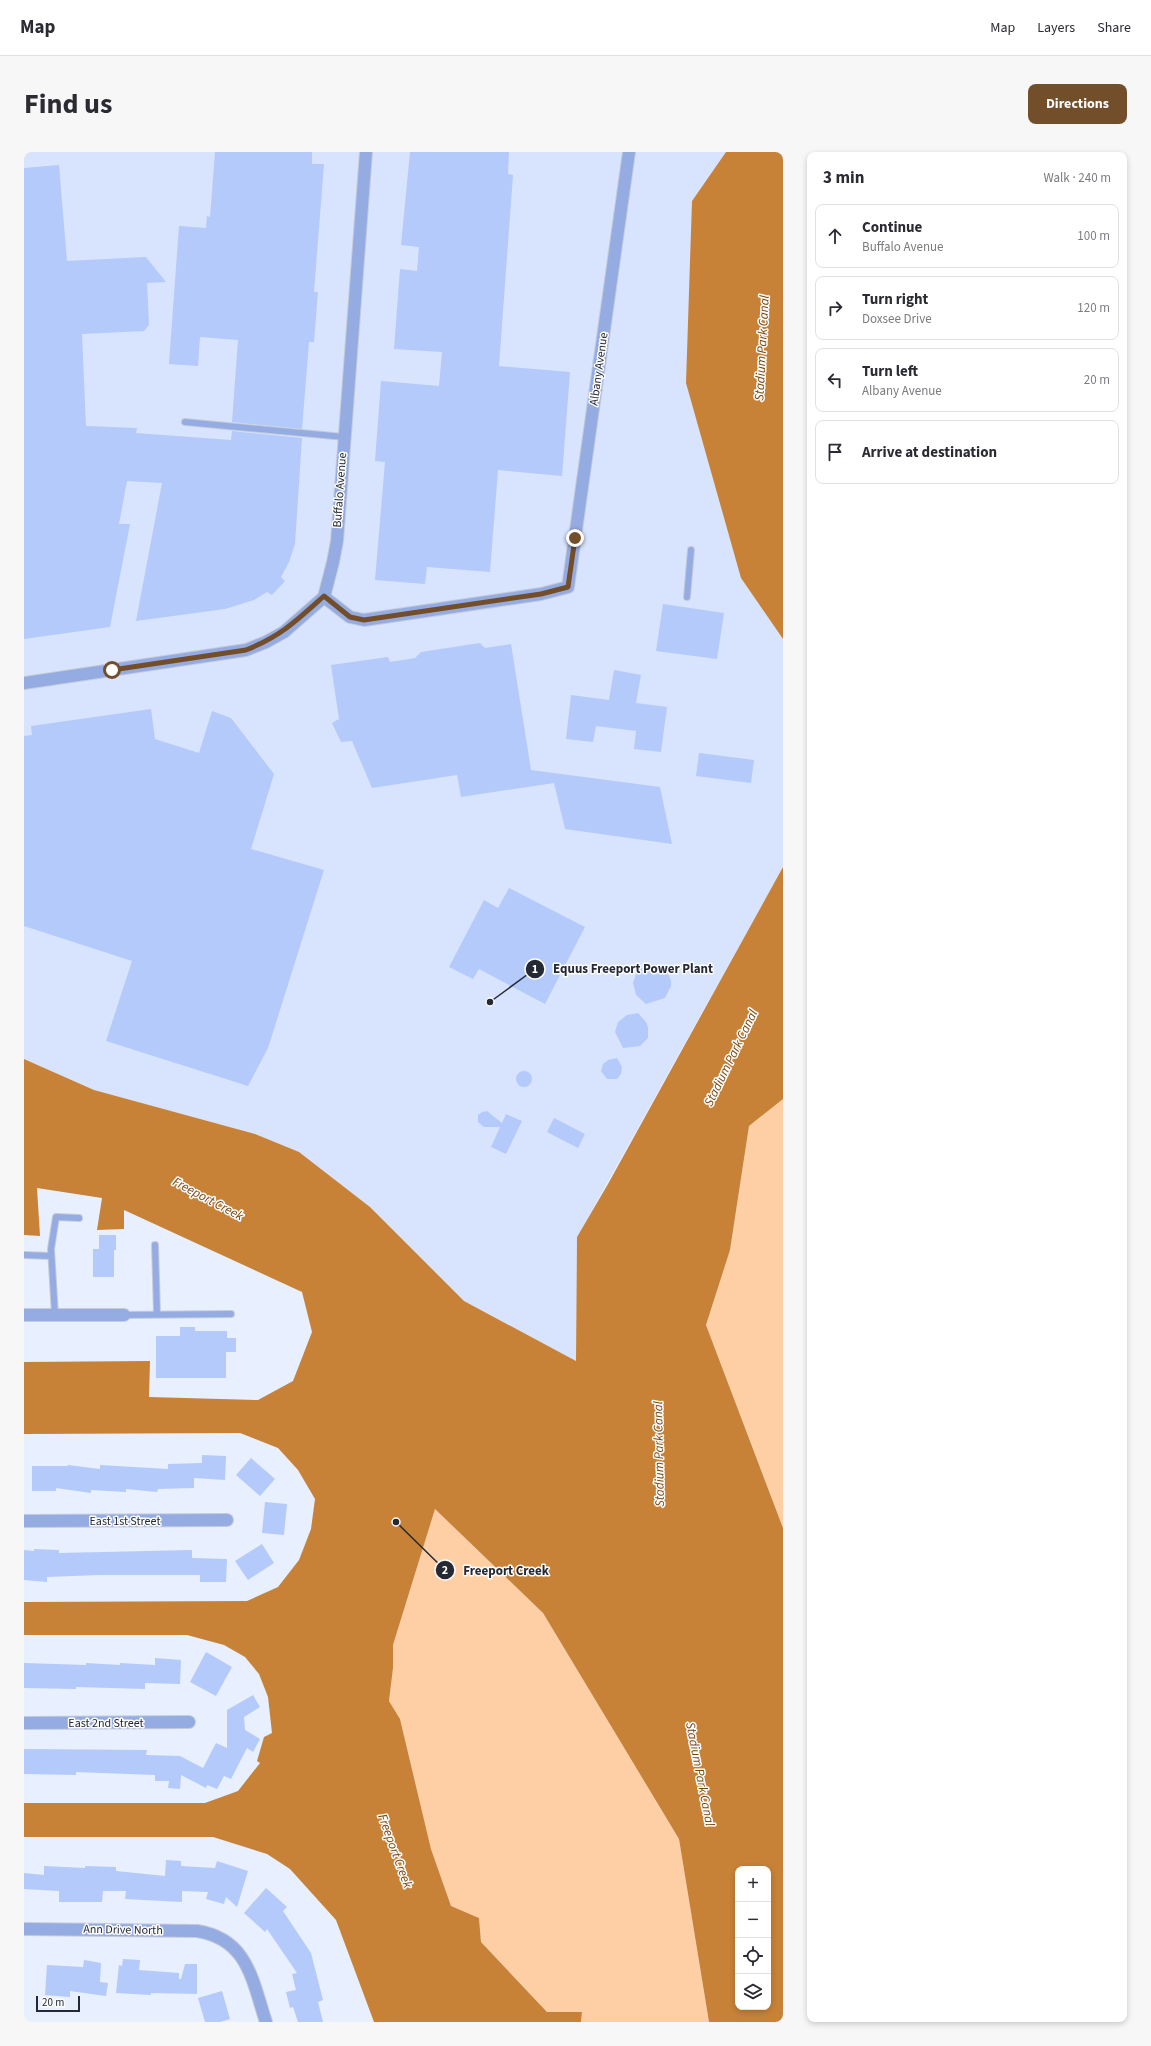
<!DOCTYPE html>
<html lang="en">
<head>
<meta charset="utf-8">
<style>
	:root { --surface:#fff; --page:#f7f7f7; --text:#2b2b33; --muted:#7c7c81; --line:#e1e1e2; --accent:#734e2a }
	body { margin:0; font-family:"Source Sans 3",sans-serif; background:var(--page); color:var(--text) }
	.controls { position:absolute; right:12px; bottom:12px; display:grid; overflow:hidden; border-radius:8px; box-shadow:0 2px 6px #0003 }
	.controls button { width:36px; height:36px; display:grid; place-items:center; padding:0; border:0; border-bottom:1px solid var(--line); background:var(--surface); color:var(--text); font:20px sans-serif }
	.scale { position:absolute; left:12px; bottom:10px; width:44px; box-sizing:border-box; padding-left:4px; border:2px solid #252933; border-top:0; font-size:11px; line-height:14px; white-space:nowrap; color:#252933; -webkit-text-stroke:3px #fcfcfc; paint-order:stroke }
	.stop { position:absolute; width:12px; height:12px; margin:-9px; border:3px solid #734e2a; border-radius:50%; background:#fff }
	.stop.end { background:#734e2a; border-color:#fff; box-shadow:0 1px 4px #0008 }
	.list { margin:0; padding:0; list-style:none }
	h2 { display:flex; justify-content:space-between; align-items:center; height:52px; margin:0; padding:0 16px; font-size:17px }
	h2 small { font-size:13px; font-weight:400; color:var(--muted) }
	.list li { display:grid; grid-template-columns:26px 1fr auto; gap:12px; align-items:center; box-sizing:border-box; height:64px; margin:0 8px 8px; padding:0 8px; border:1px solid var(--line); border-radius:8px }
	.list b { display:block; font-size:15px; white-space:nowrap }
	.list p { margin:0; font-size:13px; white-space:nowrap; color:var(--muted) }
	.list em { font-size:13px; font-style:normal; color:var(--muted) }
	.icon { flex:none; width:22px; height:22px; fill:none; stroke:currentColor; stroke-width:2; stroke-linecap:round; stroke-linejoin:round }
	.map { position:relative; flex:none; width:759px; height:1870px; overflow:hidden; border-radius:8px }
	header { display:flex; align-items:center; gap:24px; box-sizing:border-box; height:56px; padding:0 20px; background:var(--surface); border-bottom:1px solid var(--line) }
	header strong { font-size:19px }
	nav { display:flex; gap:22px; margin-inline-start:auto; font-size:14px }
	.intro { display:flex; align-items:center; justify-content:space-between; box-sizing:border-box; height:96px; padding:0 24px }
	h1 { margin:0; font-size:28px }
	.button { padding:10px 18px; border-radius:8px; background:var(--accent); color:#fff; font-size:14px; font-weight:700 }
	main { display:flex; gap:24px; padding:0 24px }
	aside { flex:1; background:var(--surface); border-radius:8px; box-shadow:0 2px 6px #0003 }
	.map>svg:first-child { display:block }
	.built { fill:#d8e3fd }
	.green { fill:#fecfa5 }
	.water { fill:#c88238; fill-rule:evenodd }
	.building { fill:#b3cafb }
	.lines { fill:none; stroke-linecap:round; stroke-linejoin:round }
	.lane-casing { stroke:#c5cbd9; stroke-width:8 }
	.street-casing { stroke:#c5cbd9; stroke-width:14 }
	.lane { stroke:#95ace2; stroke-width:6 }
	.street { stroke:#95ace2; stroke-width:12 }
	.route { stroke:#734e2a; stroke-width:5 }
	.labels { text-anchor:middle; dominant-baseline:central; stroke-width:3; stroke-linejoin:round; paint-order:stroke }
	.street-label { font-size:12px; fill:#252933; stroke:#fcfcfc }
	.water-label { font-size:13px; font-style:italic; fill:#76460f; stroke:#fcfcfc }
	.leader { fill:none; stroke:#252933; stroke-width:1.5 }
	.callout-dot { fill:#252933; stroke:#fcfcfc; stroke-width:1.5 }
	.mark-label { font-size:12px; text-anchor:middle; font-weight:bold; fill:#fff }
	.callout-label { font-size:13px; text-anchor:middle; font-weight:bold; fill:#252933; stroke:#fcfcfc; stroke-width:3; stroke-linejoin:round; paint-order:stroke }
</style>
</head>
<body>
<header>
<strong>Map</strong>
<nav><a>Map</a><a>Layers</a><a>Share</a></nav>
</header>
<div class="intro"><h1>Find us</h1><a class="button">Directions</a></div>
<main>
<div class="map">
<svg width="759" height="1870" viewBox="0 0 759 1870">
	<rect width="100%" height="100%" fill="#e8effe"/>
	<path class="built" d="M0,0H702L668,49L717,426L759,487V715L553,1085L552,1209L440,1149L346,1055L275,1000L70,938L0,907Z"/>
	<path class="green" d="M759,947V1376L682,1173L706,1098L725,974Z
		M411,1357L519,1461L655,1687L685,1870H557L558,1860H523L457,1790L455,1766L427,1754L407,1697L376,1567L365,1549L369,1516V1493Z"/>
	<path class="water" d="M702,0H759V487L717,426L662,231L668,49Z
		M759,715V947L725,974L706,1098L682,1173L759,1376V1870H685L655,1687L519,1461L411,1357L369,1493V1516L365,1549L376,1567L407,1697L427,1754L455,1766L457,1790L523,1860H558L557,1870H350L312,1768L266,1717L243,1702L189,1685H0V1651H181L214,1639L236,1611L233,1609L240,1585L248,1581L244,1545L235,1522L221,1505L200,1493L163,1483H0V1450L223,1449L254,1435L275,1408L287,1377L291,1347L274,1318L254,1296L216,1281L0,1282V1210L126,1209L125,1245L234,1248L269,1229L288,1180L278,1140L100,1058V1077L73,1078L78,1046L13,1036L16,1084L0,1083V907L70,938L231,982L275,1000L346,1055L440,1149L552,1209L553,1085L584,1032ZM714,1717H744V1855H714Z"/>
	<path class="building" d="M191,0H288V12H300L290,140H294L290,190H285L278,277L208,270L214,188L176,185L174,214L145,212L155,74L182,76L183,64L186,65Z
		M386,0H485L484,22L489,23L475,214L546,220L538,324L474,318L466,420L403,415L401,432L351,428L361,310L351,309L357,229L415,234L418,200L370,197L376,117L393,119L395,95L377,93Z
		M35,13L43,109L122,105L142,130L123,131L125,173L120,179L58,182L62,274L113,276L112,281L207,288L208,279L278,286L271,392L265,410L257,425L261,429L248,443L243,440L230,448L201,457L112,469L138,331L103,329L95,372H106L86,475L0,487V16Z
		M639,452L700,461L693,507L632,499Z
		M456,491L461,496L487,492L507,618L636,635L648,692L541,677L530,631L437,645L433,623L348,636L328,589L317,590L308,571L315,567L307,513L364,505L366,510L391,506L397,500Z
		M590,518L617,523L612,551L643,555L637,600L610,597L612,579L572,574L569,590L542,587L547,543L585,548Z
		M127,557L131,587L175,601L188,559L207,566L250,622L227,697L300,718L244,896L224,934L82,889L108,809L0,774V584L8,583L7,574Z
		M675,601L730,608L727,631L672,624Z
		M485,736L561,775L521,852L455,817L449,827L425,815L460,748L474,756Z
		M623,812L635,813L641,816L647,828V834L641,846L622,852L612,843L609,831L613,819Z
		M614,861L622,870L624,875V886L616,894L599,896L591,880L594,870L603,863Z
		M593,906L598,915L597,922L593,927H583L577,919L579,912L584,908Z
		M492 927a8 8 0 1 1 16 0a8 8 0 1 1-16 0Z
		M463,959L478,971L482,962L498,969L482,1002L467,995L476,975H460L454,970V963L458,960Z
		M530,966L561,982L554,996L523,980Z
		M75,1083H92V1098H90V1125H69V1097H75Z
		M156,1175H171V1179H203V1186H212V1200H202V1226H132V1184H156Z
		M178,1303L202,1304L201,1328L170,1326V1336L134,1337L133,1340L102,1337V1340L67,1338V1341L32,1336V1339H8V1314H43L44,1313L76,1317V1313L144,1317V1312L178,1311Z
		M227,1306L251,1327L236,1344L212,1323Z
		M241,1350L263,1352L260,1383L238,1381Z
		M238,1392L250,1411L224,1428L211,1409Z
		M10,1397L35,1398V1401L168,1398V1406L203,1407L202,1430H176V1423H75L23,1425V1430L0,1428V1398L10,1399Z
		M182,1500L208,1515L192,1544L166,1530Z
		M131,1506L157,1508L156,1532L121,1531V1537L52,1535V1537L0,1536V1511L62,1513V1511L96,1513V1511L131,1513Z
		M229,1543L236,1555L220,1565L221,1578L236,1587L229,1600L223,1596L207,1627L200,1624L193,1637L183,1633L182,1636L157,1623L156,1637L144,1636L145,1629H131V1623L52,1620V1623L0,1622V1597L123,1598L122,1603L156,1604L179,1616L192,1591L203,1596V1558Z
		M142,1708L157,1709V1714L191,1716L193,1709L224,1719L213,1755L202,1745L200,1752L182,1747L184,1740L158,1739V1750L101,1747L102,1739H79L78,1750H35V1739L0,1737V1721L20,1723V1714L61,1716V1714L92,1715V1719L141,1724Z
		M242,1736L263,1755L259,1759L287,1801L299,1848L294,1850L299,1870H274L269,1855L266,1856L262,1840L272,1838L268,1822L273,1821L243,1777L241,1780L220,1761Z
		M99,1807L116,1808L115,1818L155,1821V1827H157L161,1812H173V1842L127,1841V1843L92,1841L95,1813L98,1814Z
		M60,1808L77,1811L76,1830L84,1831L82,1844L46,1839V1845L21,1843L23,1813L59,1815Z
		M198,1839L206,1867L196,1870H181L174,1846Z"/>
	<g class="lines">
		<g class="lane-casing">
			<path id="lane" d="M161,270L320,285
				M663,445L667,398
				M131,1093L133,1162
				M0,1103L27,1104
				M31,1163L27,1097L32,1065L55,1066
				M100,1163L207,1162"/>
		</g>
		<g class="street-casing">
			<path id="street" d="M300,445L326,465L340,468L517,442L544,435L605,0
				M0,531L222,498L242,490L260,480L300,445L309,410L313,389L342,0
				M0,1163H100
				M0,1369L203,1368
				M0,1571L165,1570
				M0,1777L173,1779C224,1787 228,1828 242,1870"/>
		</g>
		<use href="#lane" class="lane"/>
		<use href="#street" class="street"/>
	</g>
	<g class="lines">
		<path class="route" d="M88,518L222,498C257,484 272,469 300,444L326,465L340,468L517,442L544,435L551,386"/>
	</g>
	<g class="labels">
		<g class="street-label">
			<text transform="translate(575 217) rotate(-82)">Albany Avenue</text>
			<text transform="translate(316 338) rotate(-86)">Buffalo Avenue</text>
			<text x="101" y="1369">East 1st Street</text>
			<text x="82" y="1571">East 2nd Street</text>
			<text transform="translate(99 1778) rotate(1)">Ann Drive North</text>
		</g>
		<g class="water-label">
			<text transform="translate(738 196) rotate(-87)">Stadium Park Canal</text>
			<text transform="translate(707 906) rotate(-64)">Stadium Park Canal</text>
			<text transform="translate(184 1047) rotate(28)">Freeport Creek</text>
			<text transform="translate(635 1302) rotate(-91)">Stadium Park Canal</text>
			<text transform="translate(676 1622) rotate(79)">Stadium Park Canal</text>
			<text transform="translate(371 1699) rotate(70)">Freeport Creek</text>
		</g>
	</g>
	<path class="leader" d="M466 850L511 817M372 1370L421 1418"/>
	<g class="callout-dot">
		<circle cx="466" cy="850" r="4"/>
		<circle cx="372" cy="1370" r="4"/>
		<circle cx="511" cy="817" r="10"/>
		<circle cx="421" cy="1418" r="10"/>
	</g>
	<g class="mark-label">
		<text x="511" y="821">1</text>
		<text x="421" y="1422">2</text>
	</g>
	<g class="callout-label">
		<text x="609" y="821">Equus Freeport Power Plant</text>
		<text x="482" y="1423">Freeport Creek</text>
	</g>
</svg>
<div class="controls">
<button>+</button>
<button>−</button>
<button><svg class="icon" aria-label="locate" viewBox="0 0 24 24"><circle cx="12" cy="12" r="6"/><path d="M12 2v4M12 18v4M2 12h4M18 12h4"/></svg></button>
<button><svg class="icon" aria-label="layers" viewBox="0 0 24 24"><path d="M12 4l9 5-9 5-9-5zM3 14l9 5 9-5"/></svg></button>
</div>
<div class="scale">20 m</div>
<div class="stop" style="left:88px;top:518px"></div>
<div class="stop end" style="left:551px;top:386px"></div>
</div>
<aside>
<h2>3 min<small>Walk · 240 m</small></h2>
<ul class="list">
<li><svg class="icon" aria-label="ahead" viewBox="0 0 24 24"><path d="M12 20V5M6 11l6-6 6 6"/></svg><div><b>Continue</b><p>Buffalo Avenue</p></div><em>100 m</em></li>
<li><svg class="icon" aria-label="right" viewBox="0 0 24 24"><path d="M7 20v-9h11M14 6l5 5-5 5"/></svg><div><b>Turn right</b><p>Doxsee Drive</p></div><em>120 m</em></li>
<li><svg class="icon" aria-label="left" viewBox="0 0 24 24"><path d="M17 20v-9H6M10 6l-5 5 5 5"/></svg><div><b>Turn left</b><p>Albany Avenue</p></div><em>20 m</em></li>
<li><svg class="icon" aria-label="arrive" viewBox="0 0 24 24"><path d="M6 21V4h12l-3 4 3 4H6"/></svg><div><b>Arrive at destination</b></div></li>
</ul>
</aside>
</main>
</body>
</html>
